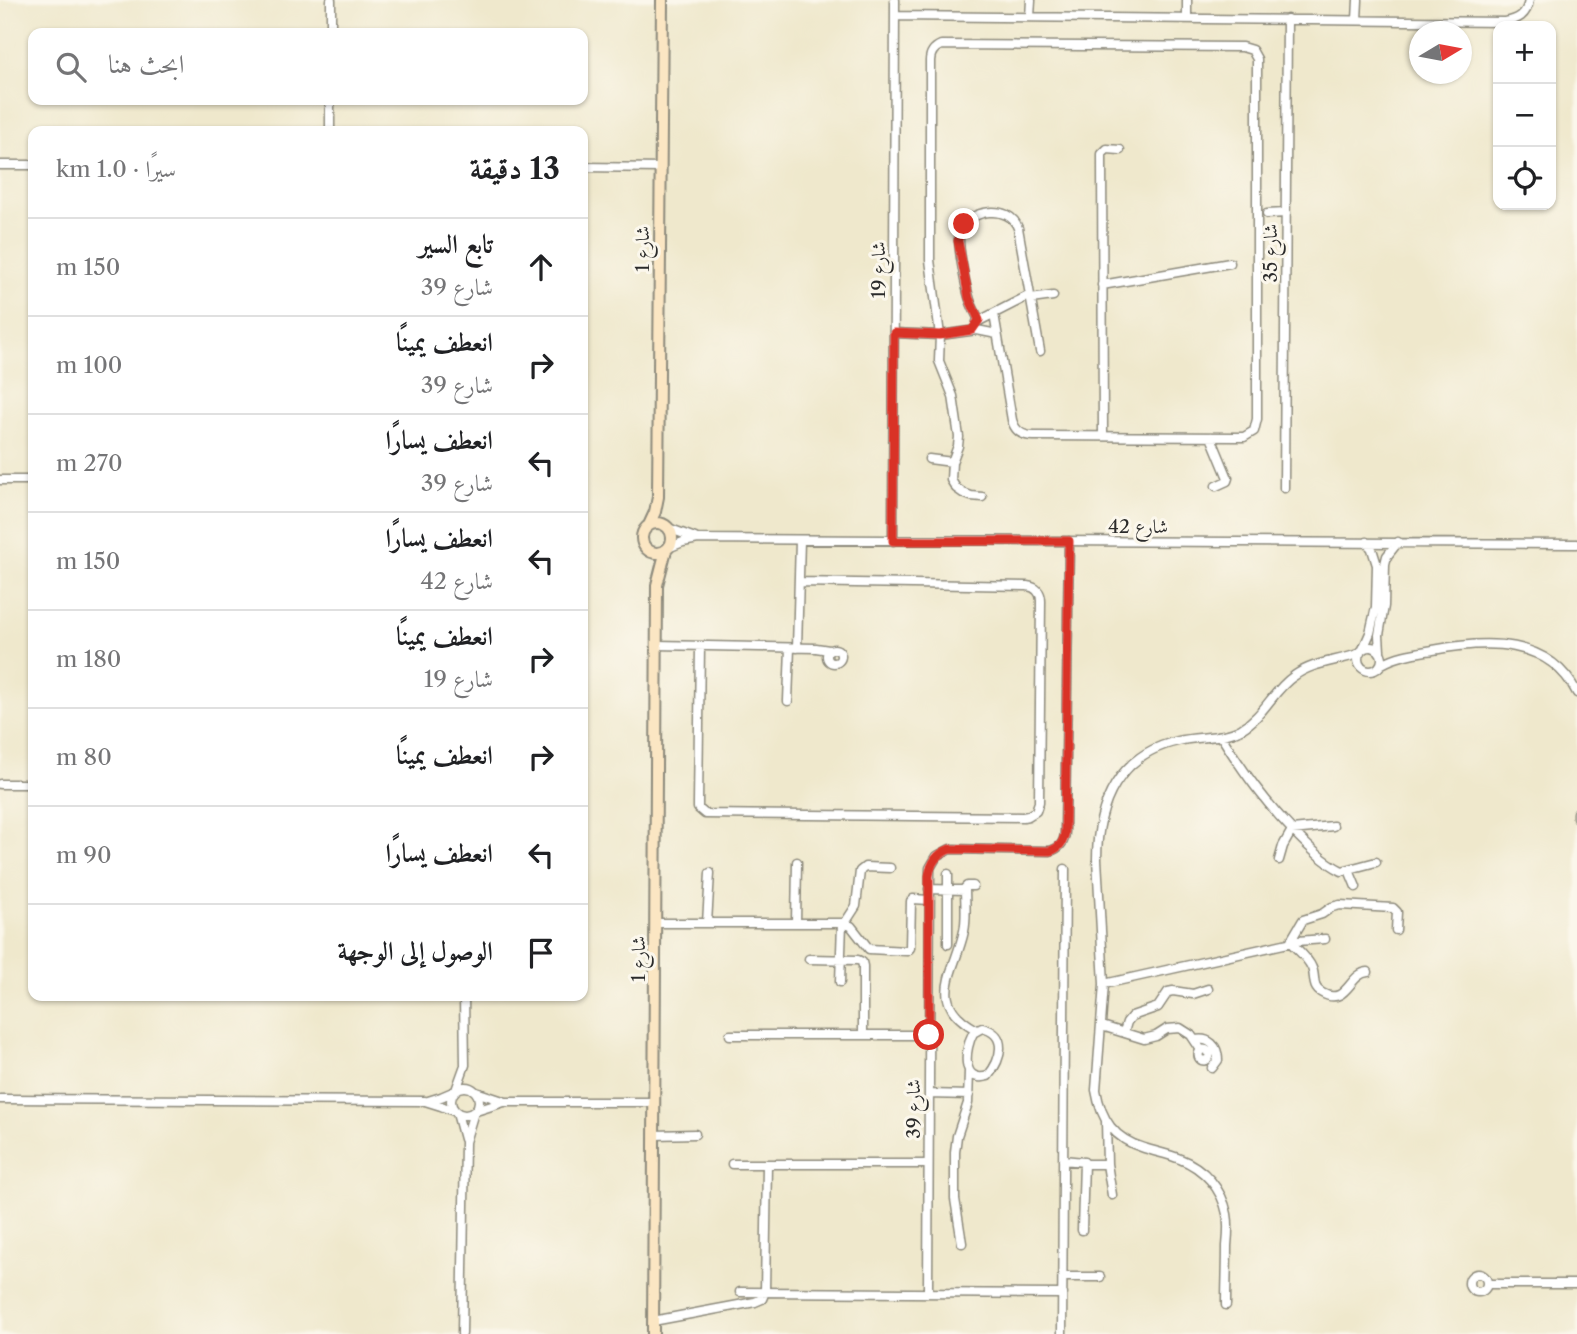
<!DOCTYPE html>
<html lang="ar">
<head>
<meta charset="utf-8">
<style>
	:root { --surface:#fff; --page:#f6f6f6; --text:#202124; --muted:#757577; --line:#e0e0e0 }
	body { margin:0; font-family:"Libre Caslon Text",Amiri,serif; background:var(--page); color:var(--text); direction:rtl }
	.controls { position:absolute; right:21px; top:21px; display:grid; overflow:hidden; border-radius:14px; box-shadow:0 2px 5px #0004 }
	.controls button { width:63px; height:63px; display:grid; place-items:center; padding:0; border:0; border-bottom:2px solid var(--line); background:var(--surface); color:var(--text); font:35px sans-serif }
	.compass { position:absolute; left:1409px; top:21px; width:63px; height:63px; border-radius:50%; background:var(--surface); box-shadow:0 2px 5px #0004; rotate:80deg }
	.stop { position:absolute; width:21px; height:21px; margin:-16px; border:5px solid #d93025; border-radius:50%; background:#fff }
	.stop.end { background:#d93025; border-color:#fff; box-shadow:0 2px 7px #0008 }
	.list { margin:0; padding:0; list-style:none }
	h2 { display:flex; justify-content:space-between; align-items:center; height:91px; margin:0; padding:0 28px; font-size:30px }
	h2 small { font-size:23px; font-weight:400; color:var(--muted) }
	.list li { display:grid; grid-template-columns:46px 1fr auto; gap:21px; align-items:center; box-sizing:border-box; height:98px; padding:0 28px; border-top:2px solid var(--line) }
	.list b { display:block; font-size:26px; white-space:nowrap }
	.list p { margin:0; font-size:23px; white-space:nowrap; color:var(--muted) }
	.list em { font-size:23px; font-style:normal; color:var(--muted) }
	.icon { flex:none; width:38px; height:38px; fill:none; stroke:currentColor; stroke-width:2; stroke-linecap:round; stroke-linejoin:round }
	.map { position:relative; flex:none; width:1577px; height:1334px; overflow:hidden; direction:ltr }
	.search { position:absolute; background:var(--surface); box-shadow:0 2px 5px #0004; left:28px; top:28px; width:560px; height:77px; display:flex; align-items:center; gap:18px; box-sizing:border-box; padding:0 24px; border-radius:14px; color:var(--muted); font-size:26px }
	.panel { position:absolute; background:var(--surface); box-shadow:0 2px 5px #0004; left:28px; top:126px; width:560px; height:875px; border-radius:14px; direction:rtl }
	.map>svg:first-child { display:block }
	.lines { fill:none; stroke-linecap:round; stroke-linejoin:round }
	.street-casing { stroke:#8d8a7c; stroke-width:11 }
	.secondary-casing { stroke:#8d8a7c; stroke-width:14 }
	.street { stroke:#fff; stroke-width:8 }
	.secondary { stroke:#fbe6c3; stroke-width:10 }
	.route { stroke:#d93025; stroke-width:9 }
	.labels { text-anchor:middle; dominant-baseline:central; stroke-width:6; stroke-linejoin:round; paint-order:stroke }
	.street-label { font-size:19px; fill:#2b2b2b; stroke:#fbf7ec }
</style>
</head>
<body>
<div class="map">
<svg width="1577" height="1334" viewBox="0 0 1577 1334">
	<rect width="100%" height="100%" fill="#fbf7ec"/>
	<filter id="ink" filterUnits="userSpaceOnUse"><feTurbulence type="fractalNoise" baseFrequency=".0143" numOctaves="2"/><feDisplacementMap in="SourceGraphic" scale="14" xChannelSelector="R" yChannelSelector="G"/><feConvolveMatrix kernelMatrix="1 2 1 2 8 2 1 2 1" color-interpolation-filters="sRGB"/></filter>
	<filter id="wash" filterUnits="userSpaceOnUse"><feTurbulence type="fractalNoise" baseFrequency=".00686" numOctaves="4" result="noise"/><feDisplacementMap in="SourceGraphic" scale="28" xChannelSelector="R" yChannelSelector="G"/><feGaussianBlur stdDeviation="1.57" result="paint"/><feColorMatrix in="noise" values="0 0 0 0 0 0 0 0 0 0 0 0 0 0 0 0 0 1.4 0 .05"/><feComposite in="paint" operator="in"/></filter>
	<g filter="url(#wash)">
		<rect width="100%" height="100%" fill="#efe8cc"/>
	</g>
	<g filter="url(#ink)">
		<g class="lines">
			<g class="street-casing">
				<path id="street" d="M895,16L1504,22C1518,20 1527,15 1529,0
					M1030,17L1031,0
					M1187,18V0
					M1357,20L1358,0
					M331,33V0
					M330,131V100
					M0,165H33
					M583,167L661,168
					M1267,214L1286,213
					M1102,285L1230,263
					M1031,299L1053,296
					M979,320C976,313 972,307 970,300C966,288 956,241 960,230C969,210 1009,203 1018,228L1040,351
					M977,322L1030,295
					M894,333L940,335L977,330L997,334
					M1103,436L1102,154L1107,149L1120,150
					M1211,437L1228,478L1227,481L1216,486
					M929,459L952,462
					M0,480H33
					M1284,488L1287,19
					M982,497L971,496L963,493L956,488L951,480L952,462L958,446L959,437L953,396L939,361L940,335L930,260V61C930,53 934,48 941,45L1242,47L1252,50L1257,59V419L1254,431L1244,437H1238L1034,436C1022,436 1015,431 1012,420L994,314
					M668,528L695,538
					M893,541L895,0
					M668,548L683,542L698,539L1577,544
					M657,645L816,648L829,650
					M700,646L698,803V808L705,814L1023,817L1028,816L1036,811L1039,802L1041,601C1041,592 1036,587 1027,586L799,582
					M1358 659a12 12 0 1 1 24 0a12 12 0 1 1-24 0Z
					M797,648L800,540
					M1363,649L1370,633L1376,607L1377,565L1372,549L1367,542
					M827 656a7 7 0 1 1 14 0a7 7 0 1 1-14 0Z
					M1380,651L1379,635L1384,606L1385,564L1387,556L1398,542
					M1382,664C1398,655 1415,653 1433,650C1486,640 1549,637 1577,693
					M788,701L790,648
					M1221,736C1244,773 1265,802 1296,834C1310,848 1324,862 1342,871L1376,862
					M0,784H33
					M1577,813V817
					M1279,860L1283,846L1292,830L1333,826
					M1349,870L1356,887
					M973,886H967L965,888C965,902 967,918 964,931C955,973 925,1002 977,1030
					M929,889L965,890
					M656,923H842L851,926L869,949L907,951L910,948L911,901L913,899L929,900
					M707,923L710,873
					M796,923L797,862
					M845,923L856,906L860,871L865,867L890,868
					M948,944V874
					M809,959L858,960L862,962L863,966V1035
					M1368,972C1349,973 1347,1007 1322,993C1311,987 1316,977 1312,968C1308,958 1298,950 1290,942L1303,920L1322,914L1332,907L1340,905L1393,908L1397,912L1396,930
					M840,982L842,923
					M1104,984L1297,941L1325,939
					M1102,1026L1144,1039L1156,1036L1167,1029L1180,1028L1191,1035L1201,1050
					M982,1028C1009,1034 1001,1060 988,1076C960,1084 965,1048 973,1033Z
					M1124,1032L1127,1022L1132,1016L1158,1007L1168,992L1173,991L1193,994L1208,989
					M730,1035H929
					M1195,1040C1209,1037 1218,1046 1218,1060L1212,1068
					M1198.5 1055a5.5 5.5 0 1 1 11 0a5.5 5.5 0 1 1-11 0Z
					M451 1101a14 14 0 1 1 28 0a14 14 0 1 1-28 0Z
					M456,1090L465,1065L464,996
					M476,1092L506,1102H654
					M929,1094L969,1095
					M0,1099L425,1101L441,1106L456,1112
					M428,1101L441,1097L455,1091
					M476,1111L504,1102
					M457,1113L464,1139
					M1106,1121L1107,1164L1112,1195
					M654,1135L695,1134
					M1063,1160L1084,1162L1082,1230
					M732,1164H928
					M1084,1164H1107
					M962,1243L955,1199V1152L957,1136L968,1103L969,1071
					M1469 1283a9 9 0 1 1 18 0a9 9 0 1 1-18 0Z
					M1063,1277H1100
					M1487,1284H1577
					M740,1292L1063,1294
					M928,1293L930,868L937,856L950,849L1050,851C1060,848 1065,842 1065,831L1069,541
					M1226,1305C1226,1286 1227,1266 1227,1246C1228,1236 1229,1224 1227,1214C1222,1189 1204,1168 1180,1159C1169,1154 1156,1152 1144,1148C1114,1139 1101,1120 1096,1090L1104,984L1097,859C1097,804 1119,754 1178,741C1199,736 1222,739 1241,729C1264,716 1273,690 1294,676C1314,661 1338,662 1360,653
					M653,1321L755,1302L762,1299L765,1292L767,1164
					M462,1334L465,1142L474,1112
					M1062,1334L1065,869"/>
			</g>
			<g class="secondary-casing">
				<path id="secondary" d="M642 538a15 15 0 1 1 30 0a15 15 0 1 1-30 0Z
					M649,525L655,512L658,497L662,0
					M653,1334L657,585L666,550"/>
			</g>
			<use href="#street" class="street"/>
			<use href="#secondary" class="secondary"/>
		</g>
	</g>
	<g class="lines" filter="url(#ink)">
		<path class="route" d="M929,1035V876C931,862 937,854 950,849L1050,851C1060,848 1064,842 1065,831L1069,541H893L894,333L940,335L972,330L979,320L969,298L958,241L959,235L964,224"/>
	</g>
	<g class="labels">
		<g class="street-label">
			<text transform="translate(642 249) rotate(-90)">شارع 1</text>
			<text transform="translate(1270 253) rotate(-90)">شارع 35</text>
			<text transform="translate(878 270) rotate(-90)">شارع 19</text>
			<text x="1138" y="526">شارع 42</text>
			<text transform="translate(638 959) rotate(-90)">شارع 1</text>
			<text transform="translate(913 1109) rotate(-90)">شارع 39</text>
		</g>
	</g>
</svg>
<div class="controls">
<button>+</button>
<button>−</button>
<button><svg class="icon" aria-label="locate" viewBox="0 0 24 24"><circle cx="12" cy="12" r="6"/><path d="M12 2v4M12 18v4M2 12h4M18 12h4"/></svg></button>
</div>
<svg class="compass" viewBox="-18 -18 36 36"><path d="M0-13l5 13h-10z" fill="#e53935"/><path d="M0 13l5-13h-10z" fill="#757577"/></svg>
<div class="stop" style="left:929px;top:1035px"></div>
<div class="stop end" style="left:964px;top:224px"></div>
<div class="search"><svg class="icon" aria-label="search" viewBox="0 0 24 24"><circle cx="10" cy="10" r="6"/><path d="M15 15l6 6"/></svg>ابحث هنا</div>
<section class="panel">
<h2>13 دقيقة<small>سيرًا · 1.0 km</small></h2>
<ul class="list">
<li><svg class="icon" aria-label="ahead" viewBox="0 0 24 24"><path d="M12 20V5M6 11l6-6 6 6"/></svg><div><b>تابع السير</b><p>شارع 39</p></div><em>150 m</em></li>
<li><svg class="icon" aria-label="right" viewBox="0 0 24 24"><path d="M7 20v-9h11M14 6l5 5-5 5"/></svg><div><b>انعطف يمينًا</b><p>شارع 39</p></div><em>100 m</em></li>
<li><svg class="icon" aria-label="left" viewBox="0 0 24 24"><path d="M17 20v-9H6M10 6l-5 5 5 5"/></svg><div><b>انعطف يسارًا</b><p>شارع 39</p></div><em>270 m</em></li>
<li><svg class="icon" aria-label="left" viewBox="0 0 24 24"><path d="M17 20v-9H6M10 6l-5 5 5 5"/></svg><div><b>انعطف يسارًا</b><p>شارع 42</p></div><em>150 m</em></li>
<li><svg class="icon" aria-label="right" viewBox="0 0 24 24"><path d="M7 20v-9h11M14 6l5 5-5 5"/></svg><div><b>انعطف يمينًا</b><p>شارع 19</p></div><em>180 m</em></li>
<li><svg class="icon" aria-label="right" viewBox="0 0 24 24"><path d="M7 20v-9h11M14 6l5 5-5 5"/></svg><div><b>انعطف يمينًا</b></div><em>80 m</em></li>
<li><svg class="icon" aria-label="left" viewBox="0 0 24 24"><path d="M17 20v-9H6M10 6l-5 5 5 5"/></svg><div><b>انعطف يسارًا</b></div><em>90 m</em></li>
<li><svg class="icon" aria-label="arrive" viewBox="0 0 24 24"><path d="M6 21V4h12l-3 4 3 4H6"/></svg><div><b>الوصول إلى الوجهة</b></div></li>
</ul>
</section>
</div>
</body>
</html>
